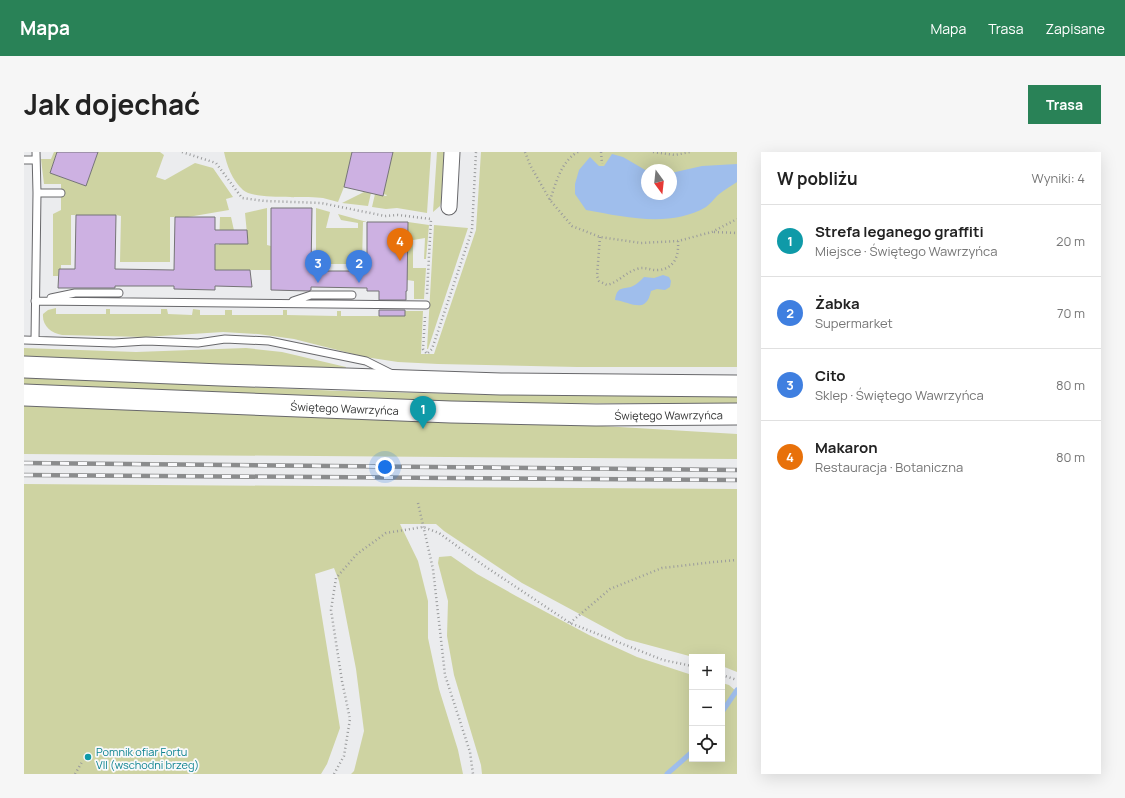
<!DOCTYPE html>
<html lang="pl">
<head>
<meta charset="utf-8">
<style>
	:root { --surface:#fff; --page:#f6f6f6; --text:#222; --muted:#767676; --line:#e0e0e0; --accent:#298257 }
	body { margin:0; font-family:Manrope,sans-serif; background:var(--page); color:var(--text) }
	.controls { position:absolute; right:12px; bottom:12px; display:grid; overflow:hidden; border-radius:0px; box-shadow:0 4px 16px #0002 }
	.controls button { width:36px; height:36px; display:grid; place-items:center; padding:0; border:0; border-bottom:1px solid var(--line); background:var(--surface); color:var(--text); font:20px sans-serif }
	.compass { position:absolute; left:617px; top:12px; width:36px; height:36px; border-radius:50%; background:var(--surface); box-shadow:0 4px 16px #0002; rotate:165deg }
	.you { position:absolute; left:361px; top:315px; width:14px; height:14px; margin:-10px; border:3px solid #fff; border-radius:50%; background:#1a73e8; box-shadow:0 0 0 6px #1a73e833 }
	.badge { display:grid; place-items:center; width:26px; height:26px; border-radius:50%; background:var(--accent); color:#fff; font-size:13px; font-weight:700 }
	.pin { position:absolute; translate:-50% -33px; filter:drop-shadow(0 1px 2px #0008) }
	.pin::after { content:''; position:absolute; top:21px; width:14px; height:12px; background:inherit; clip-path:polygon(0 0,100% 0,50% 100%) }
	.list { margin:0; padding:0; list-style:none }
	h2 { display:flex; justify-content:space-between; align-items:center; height:52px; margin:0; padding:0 16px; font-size:17px }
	h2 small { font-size:13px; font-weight:400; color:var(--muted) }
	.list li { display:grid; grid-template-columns:26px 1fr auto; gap:12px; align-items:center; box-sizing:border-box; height:72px; padding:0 16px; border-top:1px solid var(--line) }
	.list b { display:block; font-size:15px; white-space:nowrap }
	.list p { margin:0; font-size:13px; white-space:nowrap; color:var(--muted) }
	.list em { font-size:13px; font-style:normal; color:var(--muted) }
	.icon { flex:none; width:22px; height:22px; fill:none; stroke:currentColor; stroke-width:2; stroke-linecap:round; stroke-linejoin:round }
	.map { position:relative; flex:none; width:713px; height:622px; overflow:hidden; border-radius:0px }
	header { display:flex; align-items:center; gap:24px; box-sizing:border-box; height:56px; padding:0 20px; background:var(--accent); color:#fff }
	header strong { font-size:19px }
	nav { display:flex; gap:22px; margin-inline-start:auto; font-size:14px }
	.intro { display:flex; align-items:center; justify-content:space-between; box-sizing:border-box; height:96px; padding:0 24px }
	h1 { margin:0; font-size:28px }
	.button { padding:10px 18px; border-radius:0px; background:var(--accent); color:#fff; font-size:14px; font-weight:700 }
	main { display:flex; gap:24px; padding:0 24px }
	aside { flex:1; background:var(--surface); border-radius:0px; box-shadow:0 4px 16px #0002 }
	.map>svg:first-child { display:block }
	.green { fill:#ced3a2; fill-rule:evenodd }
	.water { fill:#9fbeec }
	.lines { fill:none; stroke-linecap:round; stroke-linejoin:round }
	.stream { stroke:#9fbeec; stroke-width:5 }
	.building { fill:#cdb1e2; stroke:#757476 }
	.service-casing { stroke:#68686b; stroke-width:9 }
	.minor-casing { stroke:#68686b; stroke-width:17 }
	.secondary-casing { stroke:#68686b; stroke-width:23 }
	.path { stroke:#9a9b9c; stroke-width:2.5; stroke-dasharray:1 3; stroke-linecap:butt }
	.service { stroke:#fff; stroke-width:7 }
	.minor { stroke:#fff; stroke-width:15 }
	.secondary { stroke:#fff; stroke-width:21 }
	.rail-casing { stroke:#8b8c8d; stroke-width:4.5 }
	.rail { stroke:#f9f9fb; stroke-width:3; stroke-dasharray:9; stroke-linecap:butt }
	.culture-dot { fill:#0f9aa8; stroke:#f9f9fb; stroke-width:1.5 }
	.labels { text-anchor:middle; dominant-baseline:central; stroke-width:3.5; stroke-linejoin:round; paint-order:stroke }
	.street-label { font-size:11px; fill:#323333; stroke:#f9f9fb }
	.culture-label { font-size:11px; fill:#0d838f; stroke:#f9f9fb; text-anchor:start }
</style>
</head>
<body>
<header>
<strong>Mapa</strong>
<nav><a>Mapa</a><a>Trasa</a><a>Zapisane</a></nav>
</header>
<div class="intro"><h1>Jak dojechać</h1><a class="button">Trasa</a></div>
<main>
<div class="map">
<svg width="713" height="622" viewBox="0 0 713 622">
	<rect width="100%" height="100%" fill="#ebecee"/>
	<path class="green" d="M30,0H33L26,21L62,34L74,0H136L140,3L132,25L141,28L171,11L189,16L209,45L202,47L205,58L164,65H146V110H96L97,64L92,63H47V113H37V117H35L34,124H29V62L37,58V32H20L17,7H27Z
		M200,0H328L320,35L314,50C309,49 304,47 299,46C282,44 229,48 219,38C208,28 203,14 200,0Z
		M369,0H407L403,61L373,56L362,57L348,55L351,42L362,44L363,43L359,42Z
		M413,0H420L417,50L416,54L409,60Z
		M457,0H713V215H553L414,212L374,210L341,205L270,187L234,182L199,180L121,185L38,183C27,181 18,174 19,162L24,158L32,156V162H82V157H86V162H137V157H143L144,162L168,163L169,157L176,158V163H201V158H208V163H259V158H263V163L313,164V159H317V164H381V159H399L397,202H410L452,78ZM623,18H647V42H623Z
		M340,40L347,41L344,54L318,51Z
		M243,56V93L247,94V118H191V93H195L196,65H207L213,92H224L221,61Z
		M292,56L306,60L302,76H334V71L317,68L314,62L343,70H339L338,112H292Z
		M384,70L405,73L402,107H400L401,86L389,88V116H402L400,147H390V129L383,128Z
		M410,73L444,76L404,197H403Z
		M0,196L112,200L222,196L258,200L322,215V218L0,204Z
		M0,225L318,239L479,243L713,244V252L481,251L319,247L0,233Z
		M0,254L412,270L545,272L713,282V307L0,302Z
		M0,332L713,337V520L698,514V505H669L602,487L498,431L420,379L412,372H376L394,409L404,449V486L415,537L434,598L439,622H327L330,619L340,579L332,517L315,429L310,416L291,422L316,576L303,612L297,622H0Z
		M427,404L453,422L492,444L565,483L613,505L668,523V607H698V531L705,533L713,540V622H458L457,613L430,523L423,484L424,449L414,411L415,405Z"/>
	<path class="water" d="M588,2L599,5L623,19V42H647V21L678,14L713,12V30C706,35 698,39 693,44C689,48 686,52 682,55C646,76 601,65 562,58L551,42V32L555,18L566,5L575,14H580Z
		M639,123L645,125L647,129L646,135L641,138L633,137L627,139C622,163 607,150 591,148C593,133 600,138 609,134C613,132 617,128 620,125L630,126Z"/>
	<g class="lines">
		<path class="stream" d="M698,560L713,538
			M643,622L668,600"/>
	</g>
	<path class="building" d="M33,0H74L62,34L26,21Z
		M328,0H369L359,44L320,35Z
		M247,56H288L287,119H343V70H384L383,139H382V148H355V139H343V136L287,135V138L285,139L247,138Z
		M52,63H92L91,117L150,118L151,65H191V78H223L224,92H191V118H226L228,135L191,134V138L150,137V134H91V136H34L35,117H51Z
		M355,158H381V164H355Z"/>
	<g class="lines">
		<g class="service-casing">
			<path id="service" d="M0,8H12
				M13,41H37
				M27,146L51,141H95
				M11,149L402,153
				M269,149L287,143H328
				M0,188L90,191L122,189L174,191L201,187L245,189L342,209L368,222
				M11,188L13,41L12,0"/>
		</g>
		<g class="minor-casing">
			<path id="minor" d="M425,55L428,0"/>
		</g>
		<g class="secondary-casing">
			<g id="secondary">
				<path d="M0,215L197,223L477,232L713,234"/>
				<path id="s1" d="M0,243L427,260L572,263L713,262"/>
			</g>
		</g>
		<path class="path" d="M158,0L192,11L218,46L241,49L297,51L361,64L374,63L407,67L403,142
			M501,0L506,13L526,48L548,74L576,85L617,91L654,89L688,80L713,67
			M577,0L578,12
			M629,0L651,3L666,0
			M526,48C532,31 537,9 554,0
			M690,80L713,81
			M576,85L573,124L575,129L583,133C595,130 602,120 613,117C621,114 627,119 634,118C651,117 655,103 654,89
			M401,165L399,197L403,202L408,197L448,78L452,0
			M394,351L409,417L421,523L446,600L449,622
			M546,471L586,437L638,416L690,410L713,408
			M698,523L713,528
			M51,622L58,610
			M310,622L320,604L326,567L318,529L307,458L312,426L333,402L362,381L399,375L415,381L459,413L546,471L639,508L668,514"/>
		<use href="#service" class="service"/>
		<use href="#minor" class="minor"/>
		<use href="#secondary" class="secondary"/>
		<g class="rail-casing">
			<path id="rail" d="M0,311L713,318
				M0,323L713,328"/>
		</g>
		<use href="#rail" class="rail"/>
	</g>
	<circle class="culture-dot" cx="64" cy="605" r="4"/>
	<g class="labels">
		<g class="street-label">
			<text stroke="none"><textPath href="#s1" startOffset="321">Świętego Wawrzyńca</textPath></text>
			<text stroke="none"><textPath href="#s1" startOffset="645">Świętego Wawrzyńca</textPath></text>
		</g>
		<g class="culture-label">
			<text x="72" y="599">Pomnik ofiar Fortu<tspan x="72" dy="13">VII (wschodni brzeg)</tspan></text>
		</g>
	</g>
</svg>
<div class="controls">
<button>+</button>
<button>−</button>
<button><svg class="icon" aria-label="locate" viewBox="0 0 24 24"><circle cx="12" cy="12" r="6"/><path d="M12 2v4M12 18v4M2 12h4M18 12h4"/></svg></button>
</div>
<svg class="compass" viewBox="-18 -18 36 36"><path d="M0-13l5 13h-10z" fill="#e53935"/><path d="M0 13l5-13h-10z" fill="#767676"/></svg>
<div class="you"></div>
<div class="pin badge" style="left:399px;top:277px;background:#0f9aa8">1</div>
<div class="pin badge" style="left:335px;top:131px;background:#3f7fe0">2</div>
<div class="pin badge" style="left:294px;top:131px;background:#3f7fe0">3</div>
<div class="pin badge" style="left:376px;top:109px;background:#e8710a">4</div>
</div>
<aside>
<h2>W pobliżu<small>Wyniki: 4</small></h2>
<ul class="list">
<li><span class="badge" style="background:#0f9aa8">1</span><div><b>Strefa leganego graffiti</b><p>Miejsce · Świętego Wawrzyńca</p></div><em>20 m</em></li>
<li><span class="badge" style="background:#3f7fe0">2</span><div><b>Żabka</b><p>Supermarket</p></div><em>70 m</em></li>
<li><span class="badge" style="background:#3f7fe0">3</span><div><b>Cito</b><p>Sklep · Świętego Wawrzyńca</p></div><em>80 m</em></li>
<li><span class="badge" style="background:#e8710a">4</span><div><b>Makaron</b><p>Restauracja · Botaniczna</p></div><em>80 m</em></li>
</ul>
</aside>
</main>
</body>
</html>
